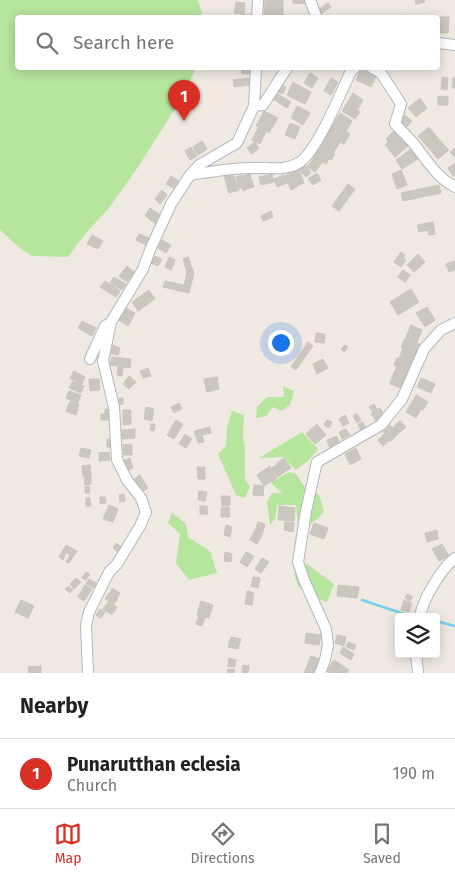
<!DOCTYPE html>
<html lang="en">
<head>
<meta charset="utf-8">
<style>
	:root { --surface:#fff; --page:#f2f2f2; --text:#222; --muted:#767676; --line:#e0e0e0; --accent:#d93025 }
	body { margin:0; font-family:"Fira Sans",sans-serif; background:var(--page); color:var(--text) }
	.controls { position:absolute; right:15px; bottom:15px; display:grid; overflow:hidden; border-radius:5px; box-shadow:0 2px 12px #0003 }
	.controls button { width:45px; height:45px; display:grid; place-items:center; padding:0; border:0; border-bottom:1px solid var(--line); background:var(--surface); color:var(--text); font:25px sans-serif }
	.you { position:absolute; left:280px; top:342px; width:18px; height:18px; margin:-12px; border:4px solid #fff; border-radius:50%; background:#1a73e8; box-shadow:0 0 0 8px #1a73e833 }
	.badge { display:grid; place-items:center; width:32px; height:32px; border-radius:50%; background:var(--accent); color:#fff; font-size:16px; font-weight:700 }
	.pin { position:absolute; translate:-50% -41px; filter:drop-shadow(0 1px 2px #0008) }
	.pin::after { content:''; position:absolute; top:26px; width:18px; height:15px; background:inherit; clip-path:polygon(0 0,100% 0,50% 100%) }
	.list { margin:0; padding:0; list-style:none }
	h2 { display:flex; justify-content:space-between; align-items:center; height:65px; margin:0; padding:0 20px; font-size:21px }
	h2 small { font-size:16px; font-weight:400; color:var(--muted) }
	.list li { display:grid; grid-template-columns:32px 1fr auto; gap:15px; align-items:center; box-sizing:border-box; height:70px; padding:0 20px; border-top:1px solid var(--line) }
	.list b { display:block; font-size:19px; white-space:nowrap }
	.list p { margin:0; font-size:16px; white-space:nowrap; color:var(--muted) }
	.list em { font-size:16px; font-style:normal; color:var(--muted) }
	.icon { flex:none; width:28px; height:28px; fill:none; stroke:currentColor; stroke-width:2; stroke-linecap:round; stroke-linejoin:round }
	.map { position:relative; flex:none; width:455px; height:673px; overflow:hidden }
	.search { position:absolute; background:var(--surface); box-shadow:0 2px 12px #0003; left:15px; right:15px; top:15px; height:55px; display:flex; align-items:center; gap:12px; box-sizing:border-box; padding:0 18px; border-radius:5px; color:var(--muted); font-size:19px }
	.sheet { height:135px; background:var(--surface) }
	nav { display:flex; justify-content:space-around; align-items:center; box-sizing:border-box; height:70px; border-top:1px solid var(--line); background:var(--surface); font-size:14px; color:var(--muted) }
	nav a { display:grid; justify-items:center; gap:2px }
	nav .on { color:var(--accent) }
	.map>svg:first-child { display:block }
	.green { fill:#b6e59e }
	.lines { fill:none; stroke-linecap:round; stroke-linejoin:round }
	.stream { stroke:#75cff0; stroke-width:2.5 }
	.building { fill:#cbc7bf; stroke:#cbc5ba }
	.street-casing { stroke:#b4b7c1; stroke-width:12 }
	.street { stroke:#fff; stroke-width:10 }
</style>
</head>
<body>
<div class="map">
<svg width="455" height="673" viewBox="0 0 455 673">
	<rect width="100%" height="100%" fill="#efe9e1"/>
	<path class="green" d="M0,0H198L203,17L18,18V68H196L181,99L138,167L109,208L86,233L68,257L32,256L20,248L0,230Z
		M283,386L294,391L290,405L281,411L273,407L266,416L256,418L257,407L267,397H284Z
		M232,411L244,415L243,437L245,448V479L250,487L245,498L236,495L218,454L226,446L227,427Z
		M302,432L318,449L309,460L296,470L283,457L259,458Z
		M289,472L296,474L304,486L319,495L324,511C317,522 311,524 298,527L296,505H277L275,519L270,525L267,502L272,493H282L271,483Z
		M172,513L186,524L188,537L210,551L217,573L189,580L176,563L180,534L168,523Z
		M307,564L334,584L327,602L313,597L298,586L294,574Z"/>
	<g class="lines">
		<path class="stream" d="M362,600L413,617L415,616
			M436,621L455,626"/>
	</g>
	<path class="building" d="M265,0H283V18H264Z
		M293,0H306V4L293,3Z
		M415,0H424L425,2L416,4Z
		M236,2L245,3L244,14L234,13Z
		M328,3L331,7L321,14L318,10Z
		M240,15H251V18H240Z
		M402,15L413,16V18H402Z
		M440,17H449L448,33H440Z
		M241,68H250V74H242Z
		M361,69L376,76L371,87L356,80Z
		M310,73L318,78L312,88L304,83Z
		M442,77L448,78L447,90L441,89Z
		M249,78V85L234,87L233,80Z
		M331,78L338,82L331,95L324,91Z
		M453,78H455V88H452Z
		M293,82L311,92L305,104L287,95Z
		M280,84L286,87L283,94L276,91Z
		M276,93L291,102L287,108L273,99Z
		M353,93L363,100L358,109L347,103Z
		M438,96L448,97V105H438Z
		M420,98L427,108L416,117L408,108Z
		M347,103L360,112L355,119L342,111Z
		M297,106L310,113L303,125L291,118Z
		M264,111L278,118L269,133L256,126Z
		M340,113L352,121L346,132L333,124Z
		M403,114L412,121L405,129L397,123Z
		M290,123L300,127L295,139L285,135Z
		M333,124L350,134L344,144L326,134Z
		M429,127L443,144L433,153L418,136Z
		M258,128L266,132L260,144L252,140Z
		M394,131L408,146L395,157L385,145L388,142L386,139Z
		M326,134L340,142L333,153L320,145Z
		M202,141L207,149L198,155L193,147Z
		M255,142L259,148L252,154L247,148Z
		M443,144L449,150L438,159L433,153Z
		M320,145L335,154L331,160L316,151Z
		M191,147L197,156L190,160L185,151Z
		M412,148L419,158L402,169L396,160Z
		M455,148V158L450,152Z
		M316,151L329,159L326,164L313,157Z
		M314,157L322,163L318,168L311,162Z
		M311,162L318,168L315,172L307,167Z
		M455,163V175L453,176L448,168Z
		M305,165L311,173L306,177L299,169Z
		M299,170L304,183L296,186L291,173Z
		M401,170L407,185L397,189L392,174Z
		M291,173L297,187L291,190L285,176Z
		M317,173L321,180L313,185L308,179Z
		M233,174L239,190L229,193L224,176Z
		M250,174L254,187L247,189L243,176Z
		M272,174L274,182L261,185L259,177Z
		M242,175L247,189L243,191L242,188H239L236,177Z
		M284,175L287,183L277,187L274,179Z
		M171,176L179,181L175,189L166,184Z
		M348,184L355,189L339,211L332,206Z
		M439,185L441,193L403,201L401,193Z
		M162,190L167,195L160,204L155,199Z
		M150,208L162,216L156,224L145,216Z
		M271,211L273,217L263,221L261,216Z
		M433,222L435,234L429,235L428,230L419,232L417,225Z
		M139,234L152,239L148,246L136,240Z
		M92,235L103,241L98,249L87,244Z
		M162,240L171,245L166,253L158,248Z
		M401,252L405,255L403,258L406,260L401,267L394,262Z
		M418,254L425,262L414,272L407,265Z
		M155,256L162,259L158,266L151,263Z
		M169,257L175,260L171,270L165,267Z
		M188,257L194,273L189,293L163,287L165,281L184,285L187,272L183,259Z
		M455,261V270L449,272L446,264Z
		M127,266L134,272L127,282L119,276Z
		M403,270L410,275L405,282L398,277Z
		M114,277L126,284L122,290L110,283Z
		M105,281L120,291L116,297L100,287Z
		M411,289L419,302L398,315L390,302Z
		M149,290L155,299L138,311L132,302Z
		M427,307L435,320L425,327L416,313Z
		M126,308L135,313L128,326L119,320Z
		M82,321L96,328L92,336L78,328Z
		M411,325L422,330L417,342L406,337Z
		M316,333L325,334L324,343L315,342Z
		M405,338L420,344L416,353L401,347Z
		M308,342L313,346L296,370L291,367Z
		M113,345L120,348L118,355L110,353Z
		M345,345L348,347L344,352L341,349Z
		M403,348L416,353L412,364L399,359Z
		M112,357L131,359L130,368L110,365Z
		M397,358L411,363L408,370L394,365Z
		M323,359L328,368L317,374L313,364Z
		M397,366L408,370L405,379L393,375Z
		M118,367L123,368L122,376L117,375Z
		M148,368L151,376L143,378L140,371Z
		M74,371L85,377L82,384L70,378Z
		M393,375L405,380L401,388L390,384Z
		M129,376L136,382L129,389L123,384Z
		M217,377L219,389L207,392L204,379Z
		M421,378L435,384L431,393L417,387Z
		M89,379H99L100,390L90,391Z
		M73,381L84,386L81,393L69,388Z
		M69,391L81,395L78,403L66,398Z
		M416,395L428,402L423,410L411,404Z
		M119,398H123V404L119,405Z
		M70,401L79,404L76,415L66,411Z
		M179,403L182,409L174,413L171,407Z
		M374,404L377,409L373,412L369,407Z
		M411,404L421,409L416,418L406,412Z
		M146,407L154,409L152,421L144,419Z
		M380,408L385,415L376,421L371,414Z
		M105,409H110V420H101V414H105Z
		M123,410H131V424L123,425Z
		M357,414L361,420L357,423L353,416Z
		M345,415L349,423L343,426L339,419Z
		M176,420L183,424L174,439L167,435Z
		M327,420L332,422L329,428L324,425Z
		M400,421L406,427L398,434L392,428Z
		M363,422L366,429L361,431L358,424Z
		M151,424H155L154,431L150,430Z
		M317,424L326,435L315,444L306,434Z
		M390,425L398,434L391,441L383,432Z
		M210,427L211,433L202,435L204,442L198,443L194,431Z
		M135,429V438L122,439V430Z
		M346,429L350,435L342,439L339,432Z
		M185,434L192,439L186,448L179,444Z
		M384,434L390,440L383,446L378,440Z
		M337,436L340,444L330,448L327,440Z
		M107,439H113V447H107Z
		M132,444V455H124L123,445Z
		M81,448L91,450L89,458L79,456Z
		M356,448L361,459L350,465L345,454Z
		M109,452L110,460L99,461V453Z
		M130,458L133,468L126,471L122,461Z
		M284,458L291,468L283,473L277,463Z
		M277,464L283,473L278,477L272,468Z
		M90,465L91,475L83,476L82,466Z
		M270,466L277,478L272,482L264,470Z
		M197,467H205V479H198Z
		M264,470L271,482L264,486L257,475Z
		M84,475H91V484L85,485Z
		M140,475L148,488L139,494L131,481Z
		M254,485L264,486L263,496L253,495Z
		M89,486L90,493H85V487Z
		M199,491L207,492L205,501L198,500Z
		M124,494L125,501L120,502L119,495Z
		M221,496H230V505L222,506Z
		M100,497H105L106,503L100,504Z
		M86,498H90L91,506H86Z
		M109,505L118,509L113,522L103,519Z
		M200,506H207L208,514H200Z
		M279,506L295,508L294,521L278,520Z
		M229,507L230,517H221V508Z
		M258,522L265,524L263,532L256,529Z
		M285,522L294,523L293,532L284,530Z
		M314,523L328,528L324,539L310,534Z
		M226,525L232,527L230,537L224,535Z
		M255,529L263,533L257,544L250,540Z
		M437,530L438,539L427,542L425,533Z
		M116,543L121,547L118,552L113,548Z
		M442,544L449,556L439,561L432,549Z
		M66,545L77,551L69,563L66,562L70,555L66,552L63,560L59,557Z
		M225,552L232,554L231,562L224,561Z
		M246,552L254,556L247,567L240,562Z
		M262,558L269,562L261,573L255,569Z
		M86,572L90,574L86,580L82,578Z
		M253,577L260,578L258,588L251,586Z
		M76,578L81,582L74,589L70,584Z
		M89,579L96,583L94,588L86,584Z
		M85,585L92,589L84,601L78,597Z
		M338,585L359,587L357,598L337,596Z
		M68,586L73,590L70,593L65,589Z
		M112,588L120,593L117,598L110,593Z
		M247,591L254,593L252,605L245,604Z
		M109,593L118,599L114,604L105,599Z
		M407,594L413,597L410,601L405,598Z
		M21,600L34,606L28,618L15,612Z
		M404,600L412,603L409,612L401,610Z
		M201,601L213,605L209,618L205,617L202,626L196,624L199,616L197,615Z
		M108,602L117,607L112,615L103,609Z
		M100,609L105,612L101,618L96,615Z
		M306,633L321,635L319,645L305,643Z
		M337,635L346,637L344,646L335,643Z
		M231,637L241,639L238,649L228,647Z
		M348,642L356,645L354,650L346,647Z
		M343,647L354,654L351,660L340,653Z
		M311,656L320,659L314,673H304Z
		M229,658L236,660L235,667L228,666Z
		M334,660L349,670L347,673H330L327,671Z
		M243,665L249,666L248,673H242Z
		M41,666V673H29L28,667Z
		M228,669L235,670L234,673H227Z"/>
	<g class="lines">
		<g class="street-casing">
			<path id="street" d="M310,0L317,18
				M257,18L258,0
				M438,43L455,45
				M372,68L381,73L401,104L395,124C401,130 408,137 414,144C426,159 437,178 455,187
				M254,106L263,105L287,68
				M190,175C210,172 230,168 251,168C267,167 285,172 300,162C317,151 341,92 351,71L355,68
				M90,359L105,326L110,323
				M420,617C422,600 442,568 455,558
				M416,654L418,673
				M88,673L86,625L89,612L109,572L117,564L140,526L146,512L141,498L127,480L117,460L114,407L103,361L111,322L143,269L150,250L171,204L190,175L199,165L237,143L254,106L256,68
				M320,673L325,660L328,645L326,629L304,580L298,562L306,511L317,462L381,425L402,399L424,349L441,330L455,323"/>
		</g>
		<use href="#street" class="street"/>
	</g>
</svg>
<div class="controls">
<button><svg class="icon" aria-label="layers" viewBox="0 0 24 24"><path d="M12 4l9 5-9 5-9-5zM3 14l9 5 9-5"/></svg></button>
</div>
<div class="you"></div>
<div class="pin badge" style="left:184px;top:121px">1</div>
<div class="search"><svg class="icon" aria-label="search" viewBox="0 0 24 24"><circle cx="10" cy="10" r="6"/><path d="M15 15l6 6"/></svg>Search here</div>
</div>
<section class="sheet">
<h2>Nearby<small></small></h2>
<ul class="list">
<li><span class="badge">1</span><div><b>Punarutthan eclesia</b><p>Church</p></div><em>190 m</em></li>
</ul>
</section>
<nav>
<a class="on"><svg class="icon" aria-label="map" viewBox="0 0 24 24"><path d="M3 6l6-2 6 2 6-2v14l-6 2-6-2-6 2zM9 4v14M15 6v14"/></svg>Map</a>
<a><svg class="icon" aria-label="directions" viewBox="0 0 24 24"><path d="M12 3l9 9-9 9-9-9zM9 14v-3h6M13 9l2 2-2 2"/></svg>Directions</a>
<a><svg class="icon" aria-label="saved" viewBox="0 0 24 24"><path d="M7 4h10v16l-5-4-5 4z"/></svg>Saved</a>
</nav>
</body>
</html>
